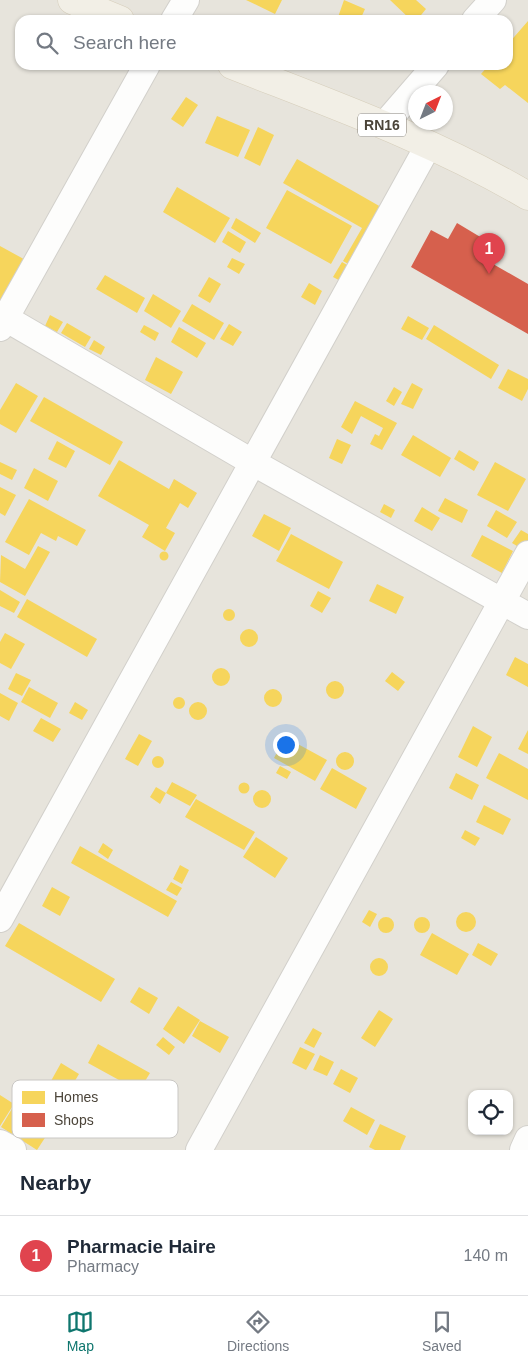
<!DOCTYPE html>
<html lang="en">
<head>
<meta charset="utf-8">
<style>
	:root { --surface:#fff; --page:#f6f6f7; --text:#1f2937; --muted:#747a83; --line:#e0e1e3; --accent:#0f766e }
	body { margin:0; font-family:Helvetica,sans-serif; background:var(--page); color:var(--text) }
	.controls { position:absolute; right:15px; bottom:15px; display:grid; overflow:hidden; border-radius:10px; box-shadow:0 1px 4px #0004 }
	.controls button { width:45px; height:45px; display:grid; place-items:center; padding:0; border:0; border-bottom:1px solid var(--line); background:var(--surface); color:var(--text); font:25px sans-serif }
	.compass { position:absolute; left:408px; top:85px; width:45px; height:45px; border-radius:50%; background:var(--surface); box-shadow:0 1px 4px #0004; rotate:42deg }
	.you { position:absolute; left:285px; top:744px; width:18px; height:18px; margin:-12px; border:4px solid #fff; border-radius:50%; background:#1a73e8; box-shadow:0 0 0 8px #1a73e833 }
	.badge { display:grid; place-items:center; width:32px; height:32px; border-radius:50%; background:var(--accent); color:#fff; font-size:16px; font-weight:700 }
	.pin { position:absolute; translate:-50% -41px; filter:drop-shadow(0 1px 2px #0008) }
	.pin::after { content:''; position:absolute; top:26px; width:18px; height:15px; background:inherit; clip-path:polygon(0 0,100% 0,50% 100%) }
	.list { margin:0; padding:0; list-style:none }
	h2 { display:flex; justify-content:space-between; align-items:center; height:65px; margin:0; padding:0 20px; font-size:21px }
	h2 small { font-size:16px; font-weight:400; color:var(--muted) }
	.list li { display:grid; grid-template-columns:32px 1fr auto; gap:15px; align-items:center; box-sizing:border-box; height:80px; padding:0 20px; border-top:1px solid var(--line) }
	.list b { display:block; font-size:19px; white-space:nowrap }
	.list p { margin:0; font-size:16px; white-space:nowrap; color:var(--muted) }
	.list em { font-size:16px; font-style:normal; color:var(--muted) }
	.icon { flex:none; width:28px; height:28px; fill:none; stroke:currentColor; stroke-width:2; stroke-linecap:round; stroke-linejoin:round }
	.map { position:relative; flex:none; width:528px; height:1150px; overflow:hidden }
	.search { position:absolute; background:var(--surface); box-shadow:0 1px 4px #0004; left:15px; right:15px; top:15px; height:55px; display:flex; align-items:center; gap:12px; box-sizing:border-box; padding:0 18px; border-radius:15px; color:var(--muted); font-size:19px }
	.sheet { height:145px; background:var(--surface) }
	nav { display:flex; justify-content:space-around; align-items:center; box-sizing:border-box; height:70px; border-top:1px solid var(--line); background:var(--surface); font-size:14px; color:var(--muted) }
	nav a { display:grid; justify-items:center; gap:2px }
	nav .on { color:var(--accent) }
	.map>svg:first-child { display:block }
	.residential { fill:#e7e4dc; fill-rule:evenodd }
	.homes { fill:#f6d55c }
	.shops { fill:#d6604d }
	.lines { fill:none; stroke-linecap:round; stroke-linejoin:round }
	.street-casing { stroke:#d2d0cb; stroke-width:28 }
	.primary-casing { stroke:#d6cebb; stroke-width:29 }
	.street { stroke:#fdfdfc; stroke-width:26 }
	.primary { stroke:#f2efe6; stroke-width:28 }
	.labels { text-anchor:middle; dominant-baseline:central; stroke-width:5; stroke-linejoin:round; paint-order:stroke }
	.shield { fill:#fff; stroke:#817c74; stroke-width:1 }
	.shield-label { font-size:14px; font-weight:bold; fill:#4b4439 }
	.key { fill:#fff; stroke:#c9c7c4; stroke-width:1 }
	.key-label { font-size:14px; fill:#4b4439 }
</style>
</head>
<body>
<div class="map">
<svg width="528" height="1150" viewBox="0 0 528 1150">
	<rect width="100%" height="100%" fill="#f4f2ee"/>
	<path class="residential" d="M0,0H528V1150H0ZM20,20H508V65H20ZM416,92H446V122H416ZM472,1094H509V1131H472Z"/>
	<path class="homes" d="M246,0H282L275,14Z
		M344,0L365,9L360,20H337Z
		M390,0H416L426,9L417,20H411Z
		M528,21V103L505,85L500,89L481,74L489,65H508V44Z
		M186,97L198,105L183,127L171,119Z
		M217,116L250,130L238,157L205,143Z
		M258,127L274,135L260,166L244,158Z
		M297,159L388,211L355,268L343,261L362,228L283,183Z
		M177,187L230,218L215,243L163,212Z
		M287,190L352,226L331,264L266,228Z
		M236,218L261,233L255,243L231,228Z
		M228,231L246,242L240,253L222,242Z
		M0,246L31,263L0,304Z
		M232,258L245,264L239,274L227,267Z
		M342,262L356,270L348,285L333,277Z
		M105,275L145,298L137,313L96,289Z
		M209,277L221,284L210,303L198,296Z
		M309,283L322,291L315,305L301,297Z
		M153,294L181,311L171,328L144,311Z
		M192,304L224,323L214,340L182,321Z
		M50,315L63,322L57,332L45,326Z
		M408,316L429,328L422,340L401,329Z
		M67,323L91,337L85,347L61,333Z
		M229,324L242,332L233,346L220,339Z
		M144,325L159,333L155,341L140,332Z
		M434,325L499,365L491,379L426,339Z
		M179,327L206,343L197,358L171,342Z
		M94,340L105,347L101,355L89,349Z
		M156,357L183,372L171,394L145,380Z
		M508,369L528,379V389L522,401L498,388Z
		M16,383L38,396L16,433L0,424V410Z
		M412,383L423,389L413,409L401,404Z
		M394,387L402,392L394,406L386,401Z
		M44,397L123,442L110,465L30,421Z
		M355,401L397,423L382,450L370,444L375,434L379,436L383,428L361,416L352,434L341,427Z
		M413,435L451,458L440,477L401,455Z
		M337,439L351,445L342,464L329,458Z
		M57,441L75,451L66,468L48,459Z
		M459,450L479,462L474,471L454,459Z
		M119,460L169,489L174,479L197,493L188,508L180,503L166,528L175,533L165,551L142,537L149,525L98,496Z
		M0,462L17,470L12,480L0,474Z
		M495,462L526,479L508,511L477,495Z
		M34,468L58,481L48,501L24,488Z
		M0,487L16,495L5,516L0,513Z
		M445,498L468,510L462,523L438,511Z
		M29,499L86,530L77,546L58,536L56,541L41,533L29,555L5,542Z
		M384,504L395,510L391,518L380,512Z
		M422,507L440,518L432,531L414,521Z
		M496,510L517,522L507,538L487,526Z
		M264,514L291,528L279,551L252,536Z
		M521,530L528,534V541L522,549L512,543Z
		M291,534L343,562L329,589L276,561Z
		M482,535L513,551L502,573L471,556Z
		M38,546L50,552L25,596L0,582L1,555L25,569Z
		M159.5 556a4.5 4.5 0 1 1 9 0a4.5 4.5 0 1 1-9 0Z
		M377,584L404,597L396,614L369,601Z
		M0,590L20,602L14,613L0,606Z
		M318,591L331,598L322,613L310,606Z
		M27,599L97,639L87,657L17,617Z
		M223 615a6 6 0 1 1 12 0a6 6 0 1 1-12 0Z
		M240 638a9 9 0 1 1 18 0a9 9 0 1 1-18 0Z
		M5,633L25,644L11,669L0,663V642Z
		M515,657L528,664V687L506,675Z
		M212 677a9 9 0 1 1 18 0a9 9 0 1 1-18 0Z
		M392,672L405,682L398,691L385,681Z
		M16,673L31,680L22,696L8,689Z
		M326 690a9 9 0 1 1 18 0a9 9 0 1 1-18 0Z
		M29,687L58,703L50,718L21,702Z
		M264 698a9 9 0 1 1 18 0a9 9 0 1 1-18 0Z
		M0,693L18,703L9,721L0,716Z
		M173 703a6 6 0 1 1 12 0a6 6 0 1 1-12 0Z
		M189 711a9 9 0 1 1 18 0a9 9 0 1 1-18 0Z
		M75,702L88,710L82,720L69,713Z
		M41,718L61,729L53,742L33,731Z
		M473,726L492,737L477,767L458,757Z
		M528,730V754L518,749Z
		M139,734L152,741L138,766L125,759Z
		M285,737L327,760L315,781L274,758Z
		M336 761a9 9 0 1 1 18 0a9 9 0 1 1-18 0Z
		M499,753L528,769V800L486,778Z
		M152 762a6 6 0 1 1 12 0a6 6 0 1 1-12 0Z
		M280,766L291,772L287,779L276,773Z
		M332,768L367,788L356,809L320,789Z
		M456,773L479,785L472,800L449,788Z
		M172,782L197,795L190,806L166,793Z
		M238.5 788a5.5 5.5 0 1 1 11 0a5.5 5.5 0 1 1-11 0Z
		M156,787L166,793L160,804L150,797Z
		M253 799a9 9 0 1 1 18 0a9 9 0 1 1-18 0Z
		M196,799L255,832L244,850L185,817Z
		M484,805L511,819L503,835L476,822Z
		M465,830L480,838L475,846L461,838Z
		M256,837L288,858L275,878L243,857Z
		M103,843L113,850L108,859L98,852Z
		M80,846L177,901L168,917L71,863Z
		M180,865L189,870L182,884L173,879Z
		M171,882L182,888L177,896L166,890Z
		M52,887L70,897L60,916L42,906Z
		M369,910L377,914L370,927L362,922Z
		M456 922a10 10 0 1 1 20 0a10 10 0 1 1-20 0Z
		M378 925a8 8 0 1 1 16 0a8 8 0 1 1-16 0Z
		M414 925a8 8 0 1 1 16 0a8 8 0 1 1-16 0Z
		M19,923L115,979L101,1002L5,946Z
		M432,933L469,954L457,975L420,955Z
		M478,943L498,954L491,966L472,955Z
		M370 967a9 9 0 1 1 18 0a9 9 0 1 1-18 0Z
		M139,987L158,998L149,1014L130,1002Z
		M178,1006L200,1020L184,1044L163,1029Z
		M379,1010L393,1019L375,1047L361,1038Z
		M200,1021L229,1037L220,1053L192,1036Z
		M313,1028L322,1033L314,1048L304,1043Z
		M163,1037L175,1047L169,1055L156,1045Z
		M98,1044L150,1073L139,1091L88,1063Z
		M300,1047L315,1054L306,1070L292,1063Z
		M320,1055L334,1062L327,1076L313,1070Z
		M61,1063L79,1074L54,1116L37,1106Z
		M341,1069L358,1078L350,1093L333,1084Z
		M0,1095L14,1104L0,1126Z
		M13,1107L50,1130L37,1150L1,1127Z
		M351,1107L375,1120L367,1135L343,1121Z
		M380,1124L406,1136L400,1150H375L369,1147Z"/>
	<path class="shops" d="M457,223L487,241L479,256L528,284V334L411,267L431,230L448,239Z"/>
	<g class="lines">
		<g class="street-casing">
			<path id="street" d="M174,20L186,0
				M475,20L493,0
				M384,125L436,65
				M0,315L252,462L528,616
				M0,328L147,65
				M0,919L428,146
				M0,1143L13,1150
				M199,1150L528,554
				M523,1150L528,1139"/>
		</g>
		<g class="primary-casing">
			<path id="primary" d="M72,0L120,20
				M232,65C331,104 435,141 528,196"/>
		</g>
		<use href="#street" class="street"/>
		<use href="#primary" class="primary"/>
	</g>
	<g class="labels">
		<rect class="shield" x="358" y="113.5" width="48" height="23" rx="4"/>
		<g class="shield-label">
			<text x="382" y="125">RN16</text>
		</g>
	</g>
	<rect x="12" y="1080" width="166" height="58" rx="8" class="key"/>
	<rect x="22" y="1091" width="23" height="13" fill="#f6d55c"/>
	<rect x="22" y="1113" width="23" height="14" fill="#d6604d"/>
	<g class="key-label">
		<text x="54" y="1102">Homes</text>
		<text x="54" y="1125">Shops</text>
	</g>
</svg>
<div class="controls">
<button><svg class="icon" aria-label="locate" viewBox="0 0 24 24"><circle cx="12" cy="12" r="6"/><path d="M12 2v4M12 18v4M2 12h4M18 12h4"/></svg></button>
</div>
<svg class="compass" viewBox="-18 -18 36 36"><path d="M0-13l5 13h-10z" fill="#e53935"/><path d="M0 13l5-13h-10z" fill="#747a83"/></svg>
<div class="you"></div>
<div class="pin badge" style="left:489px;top:274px;background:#e0444e">1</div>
<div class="search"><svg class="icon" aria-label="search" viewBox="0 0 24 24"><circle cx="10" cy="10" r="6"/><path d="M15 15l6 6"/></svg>Search here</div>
</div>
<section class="sheet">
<h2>Nearby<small></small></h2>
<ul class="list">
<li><span class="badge" style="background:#e0444e">1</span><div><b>Pharmacie Haire</b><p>Pharmacy</p></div><em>140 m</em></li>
</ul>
</section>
<nav>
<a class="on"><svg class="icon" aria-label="map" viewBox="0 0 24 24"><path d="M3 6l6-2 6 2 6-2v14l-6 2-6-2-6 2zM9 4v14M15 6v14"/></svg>Map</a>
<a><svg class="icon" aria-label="directions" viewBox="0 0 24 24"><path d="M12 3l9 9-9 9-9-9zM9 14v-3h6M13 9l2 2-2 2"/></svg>Directions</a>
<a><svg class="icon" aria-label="saved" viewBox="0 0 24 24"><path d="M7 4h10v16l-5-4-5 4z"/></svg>Saved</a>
</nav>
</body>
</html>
